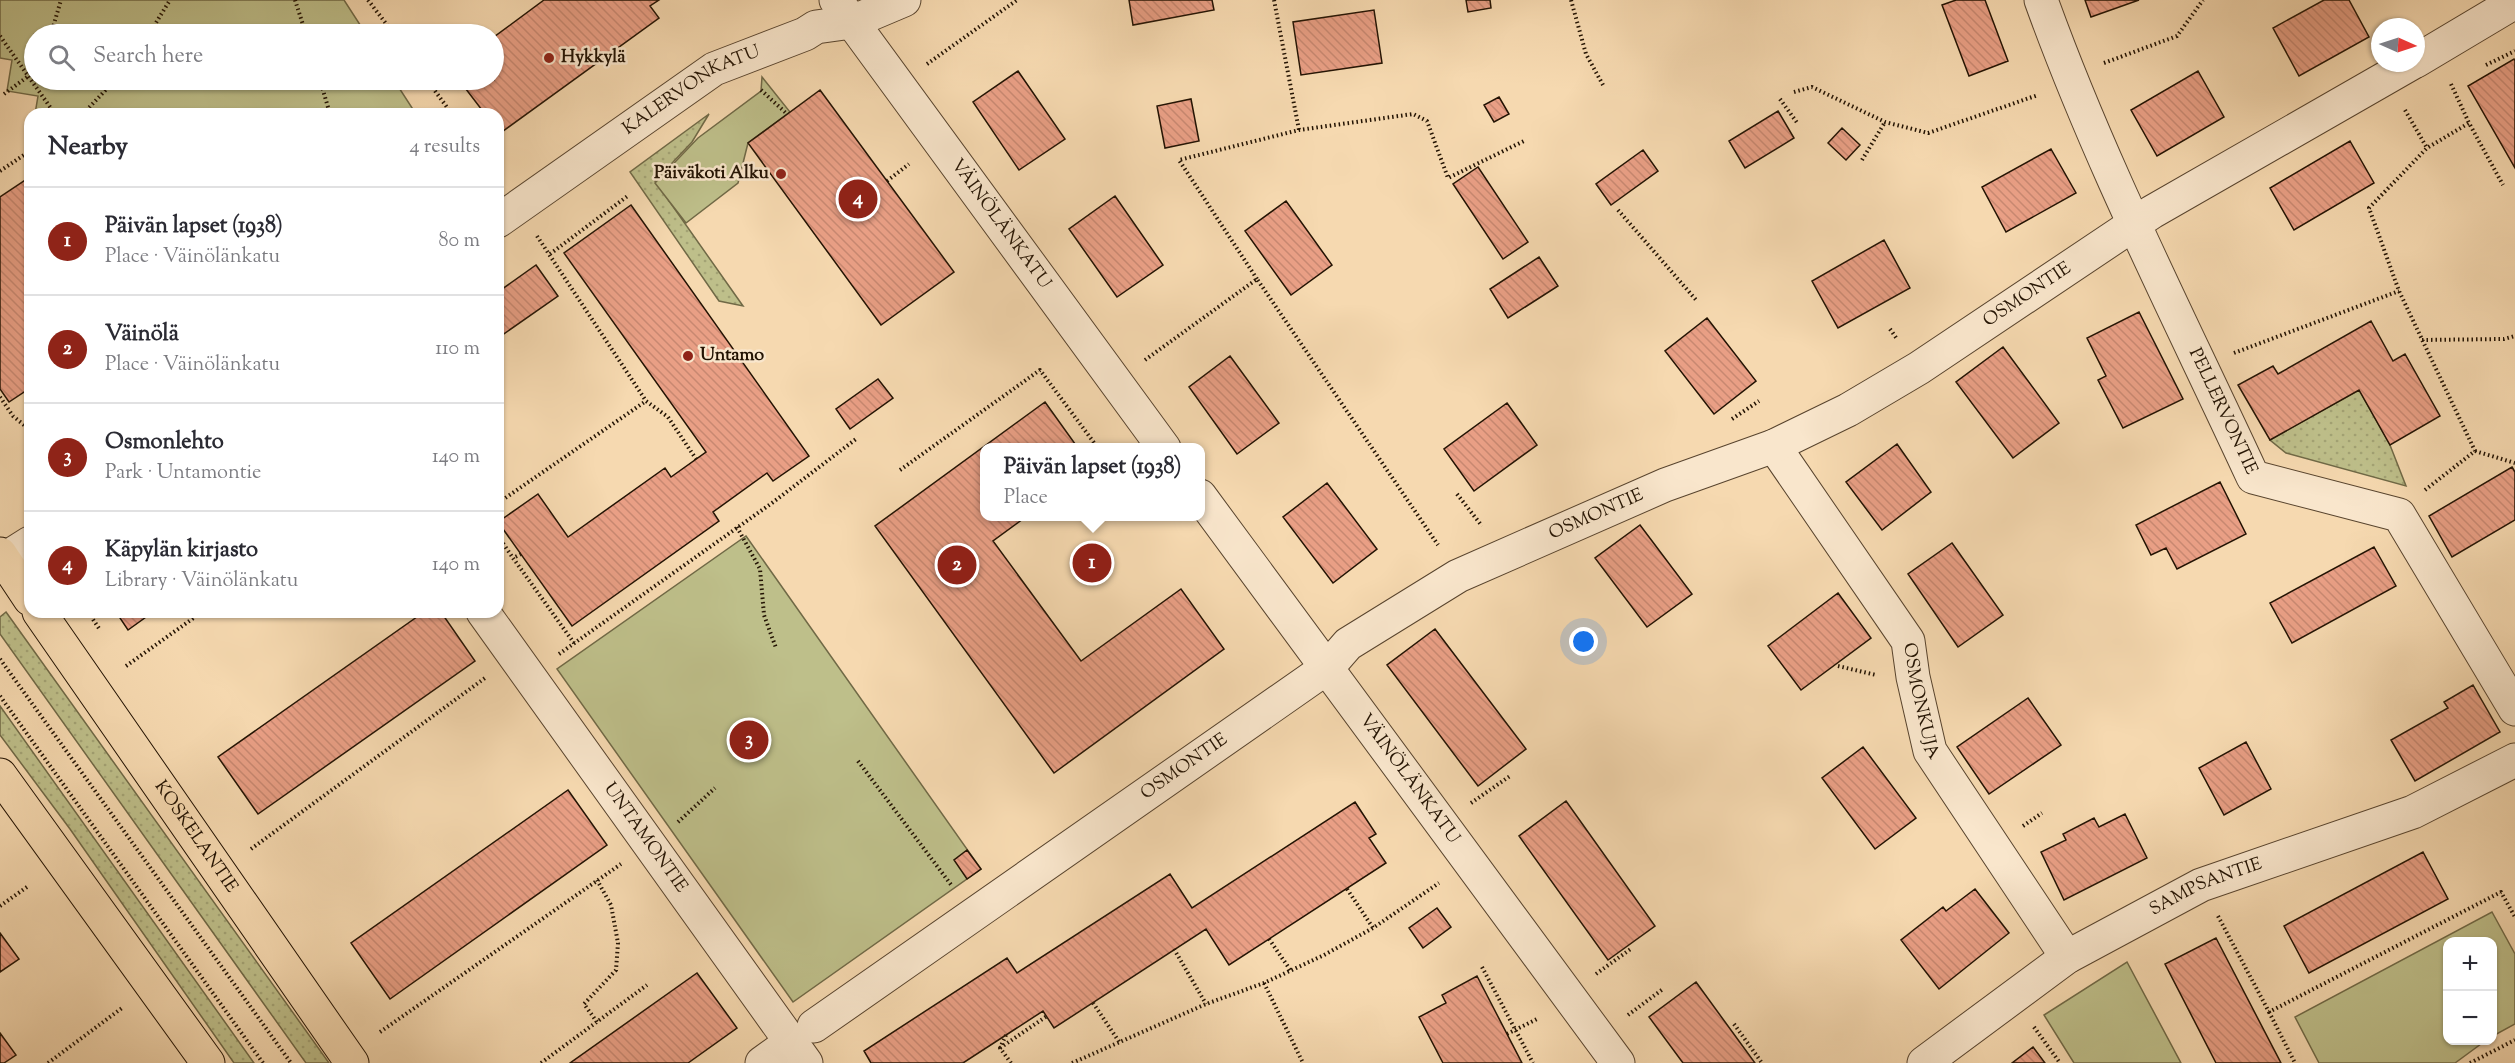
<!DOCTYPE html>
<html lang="en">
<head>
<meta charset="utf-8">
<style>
	:root { --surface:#fff; --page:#f2f2f3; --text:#2b2b33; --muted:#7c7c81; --line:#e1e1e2; --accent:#8f2418 }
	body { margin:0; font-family:"Sorts Mill Goudy",serif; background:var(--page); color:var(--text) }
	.controls { position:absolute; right:18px; bottom:18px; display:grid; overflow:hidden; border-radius:12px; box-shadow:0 2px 4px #0004 }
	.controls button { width:54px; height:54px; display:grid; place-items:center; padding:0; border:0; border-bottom:2px solid var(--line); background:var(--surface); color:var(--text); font:30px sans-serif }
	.compass { position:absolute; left:2371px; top:18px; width:54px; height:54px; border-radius:50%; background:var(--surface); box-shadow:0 2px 4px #0004; rotate:93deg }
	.you { position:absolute; left:1584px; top:642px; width:21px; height:21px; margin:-15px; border:4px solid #fff; border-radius:50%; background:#1a73e8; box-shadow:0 0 0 9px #1a73e833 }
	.badge { display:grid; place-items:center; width:39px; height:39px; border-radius:50%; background:var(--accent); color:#fff; font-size:20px; font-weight:700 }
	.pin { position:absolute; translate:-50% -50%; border:3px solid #fff; box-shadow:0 2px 6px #0006 }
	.popup { position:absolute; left:980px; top:443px; width:225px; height:78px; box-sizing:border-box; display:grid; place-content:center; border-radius:12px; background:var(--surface); filter:drop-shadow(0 2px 4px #0005); font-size:20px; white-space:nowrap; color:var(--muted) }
	.popup b { font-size:22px; color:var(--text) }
	.popup::after { content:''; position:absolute; left:50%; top:100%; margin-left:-12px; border:12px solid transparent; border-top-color:var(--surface) }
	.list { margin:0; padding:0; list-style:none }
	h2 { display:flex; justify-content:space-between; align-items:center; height:78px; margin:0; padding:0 24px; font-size:26px }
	h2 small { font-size:20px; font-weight:400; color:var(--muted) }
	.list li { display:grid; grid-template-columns:39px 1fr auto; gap:18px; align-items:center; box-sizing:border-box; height:108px; padding:0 24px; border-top:2px solid var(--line) }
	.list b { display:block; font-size:22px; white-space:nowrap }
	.list p { margin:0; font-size:20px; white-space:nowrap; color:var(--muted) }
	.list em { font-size:20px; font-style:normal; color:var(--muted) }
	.icon { flex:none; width:33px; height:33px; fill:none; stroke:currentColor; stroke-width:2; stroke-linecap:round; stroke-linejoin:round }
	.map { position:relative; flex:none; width:2515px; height:1063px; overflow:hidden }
	.search { position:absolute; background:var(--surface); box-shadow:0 2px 4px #0004; left:24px; top:24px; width:480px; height:66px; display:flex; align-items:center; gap:15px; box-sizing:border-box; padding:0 21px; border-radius:33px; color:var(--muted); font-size:22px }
	.panel { position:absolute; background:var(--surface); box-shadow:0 2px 4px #0004; left:24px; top:108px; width:480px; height:510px; border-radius:18px }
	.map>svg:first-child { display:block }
	.grass { fill:url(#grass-dots); stroke:#706946; stroke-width:1.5 }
	.green { fill:#bebf8a; stroke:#706946; stroke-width:1.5 }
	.building { fill:url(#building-back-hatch); stroke:#231303; stroke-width:1.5 }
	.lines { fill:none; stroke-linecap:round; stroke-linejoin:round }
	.minor-casing { stroke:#58442e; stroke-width:35 }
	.primary-casing { stroke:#231303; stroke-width:35 }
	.path { stroke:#231303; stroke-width:4; stroke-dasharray:1.5 3; stroke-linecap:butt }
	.minor { stroke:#f9e6cc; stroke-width:33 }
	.primary { stroke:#f6d9b0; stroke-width:33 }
	.poi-dot { fill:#8f2418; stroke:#f9e6cc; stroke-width:2 }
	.labels { text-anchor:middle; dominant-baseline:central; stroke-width:5; stroke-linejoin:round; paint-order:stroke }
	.poi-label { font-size:18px; font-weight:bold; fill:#231303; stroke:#f9e6cc; text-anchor:start }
	.street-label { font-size:18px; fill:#231303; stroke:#f9e6cc }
</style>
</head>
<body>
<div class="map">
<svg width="2515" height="1063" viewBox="0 0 2515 1063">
	<defs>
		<pattern id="grass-dots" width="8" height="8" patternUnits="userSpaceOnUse" patternTransform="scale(1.5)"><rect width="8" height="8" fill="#bebf8a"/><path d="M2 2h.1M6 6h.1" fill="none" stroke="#a3a375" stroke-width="1.8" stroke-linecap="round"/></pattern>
		<pattern id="building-back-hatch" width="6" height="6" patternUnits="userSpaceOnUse" patternTransform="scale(1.5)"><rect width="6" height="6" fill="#e99f85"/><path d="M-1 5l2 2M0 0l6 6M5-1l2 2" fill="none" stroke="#c88871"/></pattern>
	</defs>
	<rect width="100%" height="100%" fill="#f6d9b0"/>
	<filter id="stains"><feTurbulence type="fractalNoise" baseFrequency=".00333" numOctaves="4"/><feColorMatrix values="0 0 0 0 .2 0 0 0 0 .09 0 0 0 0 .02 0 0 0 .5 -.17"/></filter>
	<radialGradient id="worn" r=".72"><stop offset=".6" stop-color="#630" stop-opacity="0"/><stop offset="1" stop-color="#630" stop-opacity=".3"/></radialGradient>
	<path class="grass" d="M709,114L692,142L655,181L743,306L719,301L630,172Z
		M2359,390L2390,445L2406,486L2286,453L2270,440Z
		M6,612L329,1063H306L0,634V617Z
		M0,706L254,1063H234L70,829L0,735Z"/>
	<path class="green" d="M0,0H344L366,34H34V80H394L416,114H35L38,96L7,91L12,60L0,58Z
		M762,77L790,112L748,143L738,183L686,223L655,183L698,138L761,91Z
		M746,536L981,869L793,1002L557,669Z
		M2492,912L2515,954V1024L2493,1036L2492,942H2448V1040L2485,1041L2455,1063H2319L2295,1017Z
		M2127,962L2181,1063H2074L2044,1015Z"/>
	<path class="building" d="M544,0H659L650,6L659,18L499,134L498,114H485L459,80H494V37Z
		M1129,0H1212L1214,10L1133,25Z
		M1466,0H1490L1491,8L1468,12Z
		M1956,0H1985L2008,61L1969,76L1942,5Z
		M2085,0H2139L2091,17Z
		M2324,0H2349L2369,37L2299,76L2273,28Z
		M1374,10L1382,63L1301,75L1293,22Z
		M2514,59L2515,61V168L2468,86Z
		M1018,71L1065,139L1019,170L973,102Z
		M2198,71L2224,117L2157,156L2131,110Z
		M820,90L954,272L881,325L748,143Z
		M1499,97L1509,114L1494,122L1484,105Z
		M1191,99L1199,141L1165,148L1157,106Z
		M1778,111L1794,138L1745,168L1729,141Z
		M1842,128L1860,145L1846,160L1828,143Z
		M2350,141L2374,183L2294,230L2270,188Z
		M2051,149L2076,193L2006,232L1982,187Z
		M1643,150L1658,171L1611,205L1596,184Z
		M1478,167L1528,242L1503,259L1453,184Z
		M30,177V388L9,402L0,389V197Z
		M1115,196L1163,265L1117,297L1069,229Z
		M1286,201L1332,265L1291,295L1245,231Z
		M631,205L809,456L773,481L767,473L713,512L719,521L572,626L498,522L538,494L568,537L665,468L671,477L706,452L564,253Z
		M1884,240L1910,288L1838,328L1812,281Z
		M1539,257L1558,286L1508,318L1490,289Z
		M536,265L558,296L498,338V292Z
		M2139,312L2183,399L2123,428L2098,380L2106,376L2087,338Z
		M1707,318L1756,381L1714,414L1665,351Z
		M2371,321L2393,361L2405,354L2440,416L2390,445L2359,390L2270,440L2238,385L2273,366L2278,374Z
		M2003,347L2059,423L2013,458L1956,382Z
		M1230,356L1279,423L1237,454L1189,387Z
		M878,379L893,398L850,429L836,409Z
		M1045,402L1078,448H984V516H1027L993,541L1081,661L1181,589L1224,649L1054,773L875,526Z
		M1507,403L1537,445L1474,491L1444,449Z
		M1897,444L1931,492L1882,530L1846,482Z
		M2512,467L2515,472V520L2452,557L2429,516Z
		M2220,482L2246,534L2177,569L2166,548L2151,555L2136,525Z
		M1327,483L1377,549L1333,583L1283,517Z
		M1640,525L1692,594L1647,627L1595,558Z
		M1952,543L2003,615L1958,647L1908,574Z
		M2374,547L2396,586L2292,643L2270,603Z
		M1838,593L1871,638L1801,690L1768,646Z
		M116,612H153L128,630Z
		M424,612H441L475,661L258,814L218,757Z
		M1435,629L1526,749L1478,786L1387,665Z
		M2473,685L2500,732L2415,781L2391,740L2448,708L2444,702Z
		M2028,698L2061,745L1989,794L1957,747Z
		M2246,742L2271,789L2224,815L2199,768Z
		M1863,747L1916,818L1875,849L1822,778Z
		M568,790L607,845L390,999L351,943Z
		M1566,801L1655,926L1608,960L1519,836Z
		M1355,802L1376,834L1369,838L1386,863L1229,965L1206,929L1054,1028L1043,1011L963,1063H871L864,1051L1007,958L1017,973L1170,874L1192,908Z
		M2125,814L2147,858L2064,900L2041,852L2066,840L2063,834L2094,818L2099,827Z
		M967,850L981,869L967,879L954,860Z
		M2423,852L2448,899L2309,973L2284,926Z
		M1975,889L2009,933L1939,989L1901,940L1943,907L1946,911Z
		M1437,908L1451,927L1423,948L1409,928Z
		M0,933L19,959L0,972Z
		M2216,938L2281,1063H2216L2165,964Z
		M697,973L737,1028L688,1063H570Z
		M1477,976L1522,1063H1443L1419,1017L1446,1003L1442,995Z
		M1696,982L1736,1037L1755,1063H1683L1649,1017Z
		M0,1033L16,1055L4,1063H0Z
		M2033,1047L2045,1063H2012Z"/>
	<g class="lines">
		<g class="minor-casing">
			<g id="minor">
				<path id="s1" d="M836,0L1164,448"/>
				<path id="s2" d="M2041,0C2100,164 2180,319 2253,477L2399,515L2515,709"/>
				<path d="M2416,61L2515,2"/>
				<path id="s3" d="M498,221L714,69L805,34L816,27L852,22L904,0"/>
				<path id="s4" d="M1774,446L1908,641L1913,677L1930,751L2067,957"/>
				<path id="s5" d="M1200,496L1618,1063"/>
				<path d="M0,562L30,543"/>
				<path id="s6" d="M483,612L806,1063"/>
				<path id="s7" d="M814,1026L1328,667L1348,644L1458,576L1665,485L1774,446L1848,410L1919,368L2152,212L2412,63"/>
				<path d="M762,1063L791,1042"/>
				<path id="s8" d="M1924,1063L2067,957L2201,885L2413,812L2515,760"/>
			</g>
		</g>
		<g class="primary-casing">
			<g id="primary">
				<path d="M0,554L30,599"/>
				<path id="s9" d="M39,612L352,1063"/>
				<path d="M0,775L208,1063"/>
			</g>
		</g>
		<path class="path" d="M295,0L306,34
			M368,0L394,34
			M1274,0L1299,130
			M1571,0L1586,54L1603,85
			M51,34L61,0
			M149,34L170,0
			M0,36L55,114
			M2104,63L2177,36L2203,0
			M927,64L1017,0
			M2486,65L2515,51
			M320,80L330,114
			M427,80L452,114
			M2451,84L2469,123
			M761,90L787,114
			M1794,92L1812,87L1885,122L1928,133L2038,95
			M4,94L34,72
			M1780,99L1798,124
			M2405,110L2427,148
			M83,114L115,80
			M1862,160L1885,122
			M0,171L30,151
			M887,181L909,164
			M1618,210L1697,301
			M537,236L646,401L668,417L696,459
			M550,254L629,195
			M1257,279L1179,160L1299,130L1413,114L1427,121L1448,178L1526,140
			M1890,329L1897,339
			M2422,340L2504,339L2515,336
			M2234,353L2399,291
			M1145,360L1257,279L1438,545
			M0,397L13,416L30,430
			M1732,419L1759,401
			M2475,451L2515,463
			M900,470L1040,370L1098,448
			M2425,490L2475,451L2399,291L2369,208L2427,148L2469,123L2503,185
			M1457,494L1482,526
			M498,503L646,401
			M737,527L760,569L764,615L776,648
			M498,536L513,558
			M521,554L513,558L574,643
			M88,612L100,630
			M559,654L772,503L856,439
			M0,659L291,1063
			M126,666L202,612
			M1838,666L1876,675
			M0,696L263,1063
			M858,761L952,886
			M1471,803L1510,776
			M678,822L715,788
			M2023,826L2042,813
			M251,849L485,678
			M1347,889L1373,928
			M0,906L27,887
			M2218,916L2269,1012L2501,892L2515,917
			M1269,939L1291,971
			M1174,949L1206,1004
			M1482,967L1533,1063
			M1596,974L1632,948
			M1264,983L1303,1063
			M1093,1003L1120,1043
			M2269,1012L2295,1063
			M1628,1015L1663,989
			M597,1022L584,1004L616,970L618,943L611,905L597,880
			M1734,1024L1762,1063
			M2034,1027L2060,1063
			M380,1032L621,864
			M1507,1034L1539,1018
			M1006,1035L1000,1048L1011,1063
			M1000,1048L1047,1016
			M48,1063L122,1008
			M541,1063L647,985
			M1072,1063L1206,1004L1264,983L1324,955L1373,928L1439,883
			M2470,1063L2515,1040"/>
		<use href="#minor" class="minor"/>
		<use href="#primary" class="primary"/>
	</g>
	<g class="poi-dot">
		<circle cx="549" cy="58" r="6"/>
		<circle cx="781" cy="174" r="6"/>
		<circle cx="688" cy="356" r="6"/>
	</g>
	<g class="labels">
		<g class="poi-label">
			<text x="561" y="58">Hykkylä</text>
			<text x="769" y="174" text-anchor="end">Päiväkoti Alku</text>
			<text x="700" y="356">Untamo</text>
		</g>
		<g class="street-label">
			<text stroke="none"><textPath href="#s3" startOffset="234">KALERVONKATU</textPath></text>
			<text stroke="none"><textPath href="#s1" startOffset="278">VÄINÖLÄNKATU</textPath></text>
			<text stroke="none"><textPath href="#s7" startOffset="1424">OSMONTIE</textPath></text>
			<text stroke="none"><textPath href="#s2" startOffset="450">PELLERVONTIE</textPath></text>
			<text stroke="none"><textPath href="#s7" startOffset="938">OSMONTIE</textPath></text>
			<text stroke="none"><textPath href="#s4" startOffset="298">OSMONKUJA</textPath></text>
			<text stroke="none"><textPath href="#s7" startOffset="452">OSMONTIE</textPath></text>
			<text stroke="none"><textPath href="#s5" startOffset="352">VÄINÖLÄNKATU</textPath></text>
			<text stroke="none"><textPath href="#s6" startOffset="278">UNTAMONTIE</textPath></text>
			<text stroke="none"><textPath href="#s9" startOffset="274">KOSKELANTIE</textPath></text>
			<text stroke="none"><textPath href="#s8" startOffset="334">SAMPSANTIE</textPath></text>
		</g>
	</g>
	<rect width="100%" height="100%" filter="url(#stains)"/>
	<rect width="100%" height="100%" fill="url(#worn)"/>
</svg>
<div class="controls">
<button>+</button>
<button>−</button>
</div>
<svg class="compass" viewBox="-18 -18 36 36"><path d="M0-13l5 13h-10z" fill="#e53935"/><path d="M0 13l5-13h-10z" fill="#7c7c81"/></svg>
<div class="you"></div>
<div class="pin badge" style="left:1092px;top:563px">1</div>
<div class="popup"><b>Päivän lapset (1938)</b>Place</div>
<div class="pin badge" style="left:957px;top:565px">2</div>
<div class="pin badge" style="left:749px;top:740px">3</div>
<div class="pin badge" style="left:858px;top:199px">4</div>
<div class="search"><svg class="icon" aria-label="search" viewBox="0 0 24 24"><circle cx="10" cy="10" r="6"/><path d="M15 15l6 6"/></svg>Search here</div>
<section class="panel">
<h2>Nearby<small>4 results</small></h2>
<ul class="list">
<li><span class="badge">1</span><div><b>Päivän lapset (1938)</b><p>Place · Väinölänkatu</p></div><em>80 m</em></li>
<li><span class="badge">2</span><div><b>Väinölä</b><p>Place · Väinölänkatu</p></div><em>110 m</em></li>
<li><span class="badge">3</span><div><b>Osmonlehto</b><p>Park · Untamontie</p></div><em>140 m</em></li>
<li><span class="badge">4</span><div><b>Käpylän kirjasto</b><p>Library · Väinölänkatu</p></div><em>140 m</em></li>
</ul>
</section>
</div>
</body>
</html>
